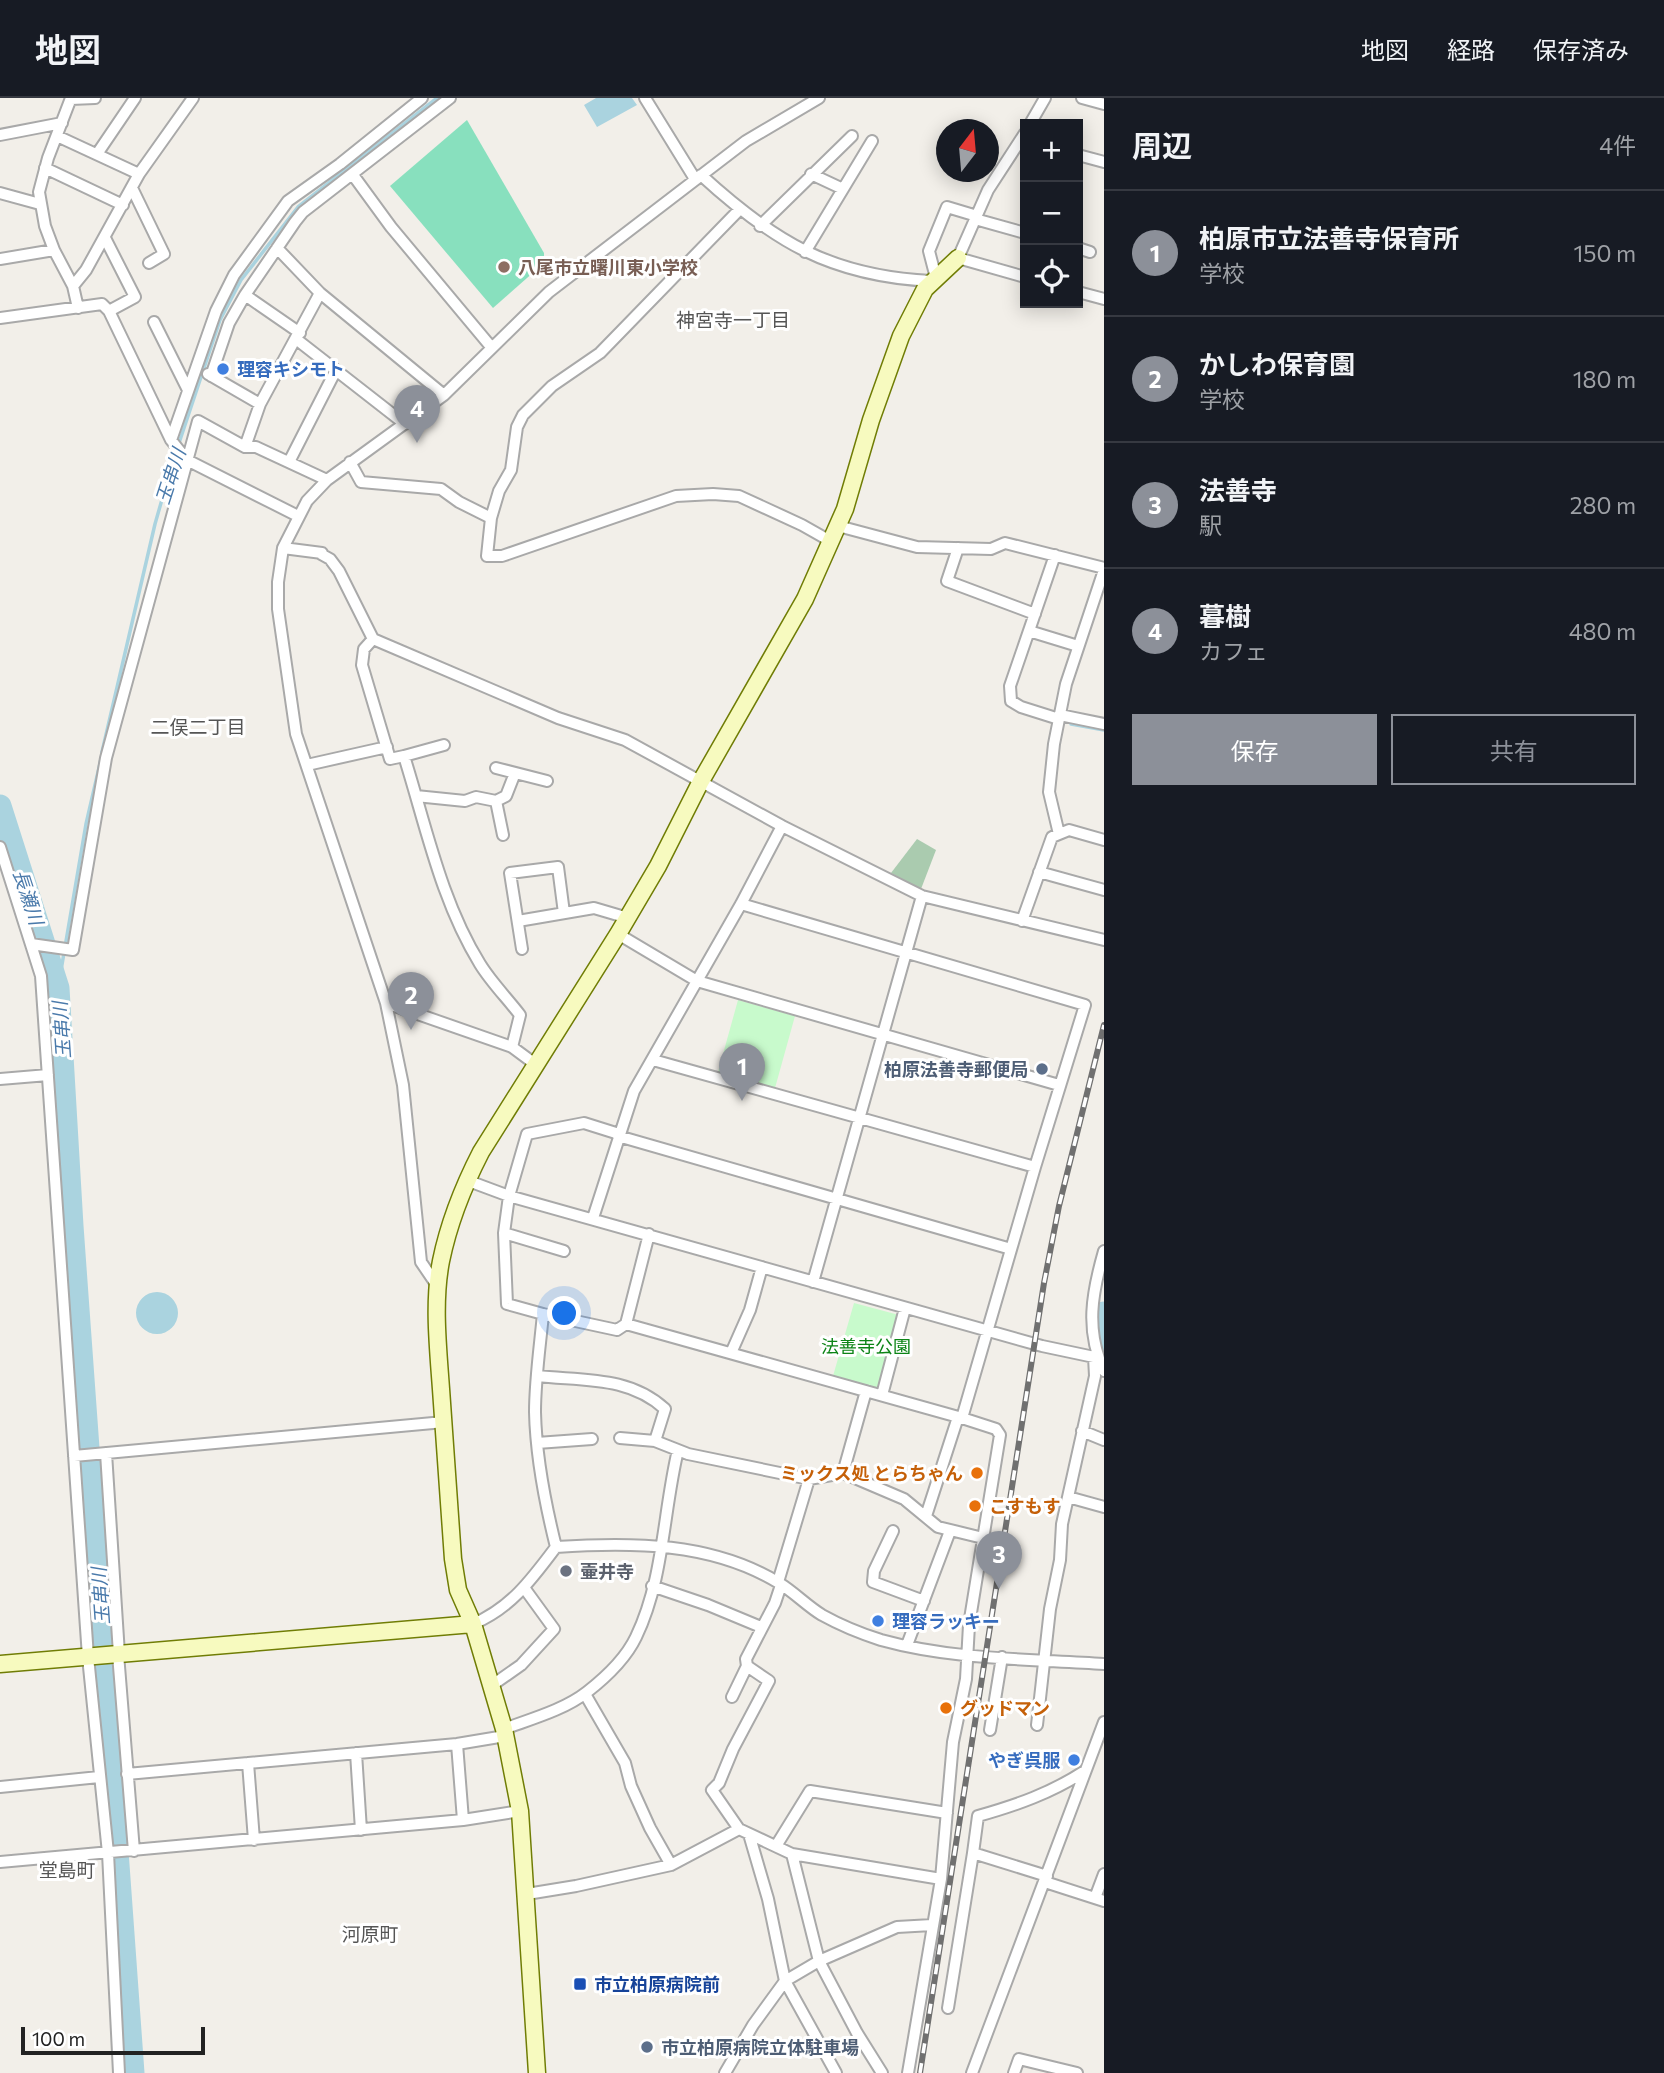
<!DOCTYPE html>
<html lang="ja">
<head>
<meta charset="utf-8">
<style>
	:root { --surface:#171b24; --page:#242831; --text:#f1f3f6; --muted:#9ea1a6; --line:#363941; --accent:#8c9099 }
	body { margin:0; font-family:Commissioner,"Noto Sans JP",sans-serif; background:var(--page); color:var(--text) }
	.controls { position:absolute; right:21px; top:21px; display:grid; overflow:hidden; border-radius:0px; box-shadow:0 4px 18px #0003 }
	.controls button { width:63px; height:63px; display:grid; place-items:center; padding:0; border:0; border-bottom:2px solid var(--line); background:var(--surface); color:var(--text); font:35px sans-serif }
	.compass { position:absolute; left:936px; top:21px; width:63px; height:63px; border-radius:50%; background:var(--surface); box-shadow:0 4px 18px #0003; rotate:16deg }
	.scale { position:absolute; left:21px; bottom:18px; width:184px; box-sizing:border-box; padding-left:7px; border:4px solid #222; border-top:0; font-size:19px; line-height:24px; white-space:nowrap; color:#222; -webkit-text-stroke:5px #fff; paint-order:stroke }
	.you { position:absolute; left:565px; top:1216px; width:24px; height:24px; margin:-18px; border:5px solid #fff; border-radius:50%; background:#1a73e8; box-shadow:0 0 0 10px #1a73e833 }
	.badge { display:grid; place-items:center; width:46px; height:46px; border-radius:50%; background:var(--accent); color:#fff; font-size:23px; font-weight:700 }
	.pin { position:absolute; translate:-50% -58px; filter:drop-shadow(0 2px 4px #0008) }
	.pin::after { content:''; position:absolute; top:37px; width:24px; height:21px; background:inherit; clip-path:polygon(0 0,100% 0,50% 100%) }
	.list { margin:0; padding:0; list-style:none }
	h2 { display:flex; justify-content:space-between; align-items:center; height:91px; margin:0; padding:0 28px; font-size:30px }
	h2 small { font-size:23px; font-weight:400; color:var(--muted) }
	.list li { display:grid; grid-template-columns:46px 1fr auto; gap:21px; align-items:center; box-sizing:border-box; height:126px; padding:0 28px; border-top:2px solid var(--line) }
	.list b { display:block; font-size:26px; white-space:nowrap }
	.list p { margin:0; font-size:23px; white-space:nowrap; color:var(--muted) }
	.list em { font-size:23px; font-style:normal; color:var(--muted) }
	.actions { display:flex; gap:14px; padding:21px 28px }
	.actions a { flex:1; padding:16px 0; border:2px solid var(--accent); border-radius:0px; text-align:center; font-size:24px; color:var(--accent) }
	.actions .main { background:var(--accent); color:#fff }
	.icon { flex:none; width:38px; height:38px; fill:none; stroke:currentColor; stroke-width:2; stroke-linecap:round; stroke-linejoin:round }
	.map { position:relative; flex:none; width:1104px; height:1975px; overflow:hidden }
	header { display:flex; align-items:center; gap:42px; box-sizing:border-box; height:98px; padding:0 35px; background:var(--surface); border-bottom:2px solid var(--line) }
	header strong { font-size:33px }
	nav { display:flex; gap:38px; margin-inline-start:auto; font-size:24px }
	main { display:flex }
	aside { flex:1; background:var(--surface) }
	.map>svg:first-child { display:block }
	.cemetery { fill:#aacbaf }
	.park { fill:#c8facc }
	.pitch { fill:#88e0be }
	.water { fill:#aad3df }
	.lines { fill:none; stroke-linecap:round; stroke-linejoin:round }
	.stream { stroke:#aad3df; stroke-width:3.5 }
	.river { stroke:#aad3df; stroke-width:23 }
	.street-casing { stroke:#a9a9a9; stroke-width:14 }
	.secondary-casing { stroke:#707d05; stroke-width:19 }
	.street { stroke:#fff; stroke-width:10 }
	.secondary { stroke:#f7fabf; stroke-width:16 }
	.rail-casing { stroke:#707070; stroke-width:6 }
	.rail { stroke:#fff; stroke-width:3.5; stroke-dasharray:10; stroke-linecap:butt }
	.education-dot { fill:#8d6e63; stroke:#fff; stroke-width:2.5 }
	.shop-dot { fill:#3f7fe0; stroke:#fff; stroke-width:2.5 }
	.service-dot { fill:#5c6f8a; stroke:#fff; stroke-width:2.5 }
	.food-dot { fill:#e8710a; stroke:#fff; stroke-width:2.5 }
	.worship-dot { fill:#6b7280; stroke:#fff; stroke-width:2.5 }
	.transit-dot { fill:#1a4fb4; stroke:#fff; stroke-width:2.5 }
	.labels { text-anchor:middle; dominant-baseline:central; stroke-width:6; stroke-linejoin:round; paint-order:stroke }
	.education-label { font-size:18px; font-weight:bold; fill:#785e54; stroke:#fff; text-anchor:start }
	.shop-label { font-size:18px; font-weight:bold; fill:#366cbe; stroke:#fff; text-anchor:start }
	.service-label { font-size:18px; font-weight:bold; fill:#4e5e75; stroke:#fff; text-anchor:end }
	.park-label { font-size:18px; fill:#0c8416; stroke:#fff }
	.food-label { font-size:18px; font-weight:bold; fill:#c56008; stroke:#fff; text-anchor:start }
	.worship-label { font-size:18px; font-weight:bold; fill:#5b616d; stroke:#fff; text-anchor:start }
	.transit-label { font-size:18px; font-weight:bold; fill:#164399; stroke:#fff; text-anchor:start }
	.neighbourhood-label { font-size:19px; fill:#555; stroke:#fff }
	.water-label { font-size:19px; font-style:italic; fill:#4a7aab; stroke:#fff }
</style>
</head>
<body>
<header>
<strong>地図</strong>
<nav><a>地図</a><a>経路</a><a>保存済み</a></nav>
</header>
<main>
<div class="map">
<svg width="1104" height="1975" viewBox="0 0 1104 1975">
	<rect width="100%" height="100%" fill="#f2efe9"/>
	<path class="cemetery" d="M917,741L936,752L921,791L891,775Z"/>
	<path class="park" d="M738,902L795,918L775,990L718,974Z
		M854,1205L899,1217L879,1291L833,1278Z"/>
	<path class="pitch" d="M467,22L544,155V165L493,210L390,88Z"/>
	<path class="water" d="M596,0H632L637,7L597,29L584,7Z
		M136 1215a21 21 0 1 1 42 0a21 21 0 1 1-42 0Z"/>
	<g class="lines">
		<path class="stream" d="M1071,626L1104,632
			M102,654L155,426L173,363L220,222L241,182L298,109L437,0
			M58,890L86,726L101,661"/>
		<path class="river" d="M0,708L58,890L72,1128L133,1975
			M1104,1215V1245"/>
		<g class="street-casing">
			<path id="street" d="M71,0L48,60L39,94L45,128L54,152L73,188L78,210
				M645,0L695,81
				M1082,0L1104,6
				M71,1L95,0
				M1030,26L1045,0
				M1025,35L988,92L958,160L1025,179
				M0,37L62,25
				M57,38L139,76
				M97,56L135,0
				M1078,57L1104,64
				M45,70L123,107
				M811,76L843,91
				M353,77L391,129L492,250
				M701,77C773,143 830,178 931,183
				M132,90L164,156L149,165
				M0,95L40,106
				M975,121L1025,135
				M760,128L852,38
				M105,140L135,199L109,213
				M277,150L320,195L444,297
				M1078,150L1090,154
				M805,154L872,43
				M0,161L54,152
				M936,180L929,153L947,109L977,118
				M73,188L86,172L139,76L193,0
				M1078,194L1104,201
				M245,197L300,235
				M0,220L102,206L109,213L171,342L187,362L298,418
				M154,224L188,292
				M296,241L405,326
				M208,276L260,306
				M211,278L229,225L245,197L295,124L303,114L450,0
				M171,342L216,213L234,177L288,103L340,66L422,0
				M245,349L260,306L320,195
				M289,364L336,272
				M350,364L361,384L441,391L459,404L491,420L487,458H502L676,398L713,396L739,398L802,427L832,444
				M491,420L499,393L511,372L517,329L523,317L552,288L600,255L739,112
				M838,428L917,449L991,451L1005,445L1104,470
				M283,450L322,455
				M958,450L947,483L1035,516
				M321,456L330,461L339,473L373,541L558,620L625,642L782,728L922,798L1104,842
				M1055,457L1010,588L1011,603L1021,609L1059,621
				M1029,533L1078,548
				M373,541L364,551L362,567L390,661L404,658C426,728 441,803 480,866C491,884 507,900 520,917L512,949
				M1060,617L1104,626
				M404,658L444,647
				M307,667L387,649
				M496,670L547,683
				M416,698L465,703L476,699L496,703L506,698L515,675
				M496,703L503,737
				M1059,736L1049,694L1054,646L1066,586L1104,472
				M0,749L41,878L88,1559L108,1755L119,1975
				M1039,774L1104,792
				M741,806L1085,907L1035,1069L962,1320
				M518,823L594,810L628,820
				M1022,823L1052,739L1069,732L1104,742
				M618,836L697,883L1059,987
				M31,846L73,852L106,660L198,323L245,349H256L327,382
				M522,851L510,775L558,769L564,815
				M386,905L512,949L535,966
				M653,962L1035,1069
				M0,981L48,977
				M618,1038L1011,1151
				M466,1082L509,1098L1042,1248L1094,1259L1095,1278L1062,1426L1060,1462L1050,1511L1037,1627
				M593,1120L634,993L741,806L782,728
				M504,1135L564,1153
				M649,1136L626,1226L962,1320L996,1331L1000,1337L969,1527L966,1581L953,1644L941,1781L908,1975
				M1104,1153C1092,1195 1085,1232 1104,1273
				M813,1184L922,798
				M438,1189L421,1164L403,987L386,905L296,636L278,511V484L283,450L307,403L327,382L444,297L549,194L746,43L819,0
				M543,1216L617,1232L626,1226
				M731,1255L750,1212L762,1169
				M537,1278C584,1283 629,1278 665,1311L655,1343
				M882,1297L905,1210
				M1082,1333L1104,1342
				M620,1340L655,1343L688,1356L809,1381L843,1375L904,1401L938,1429L983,1440
				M537,1345L592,1341
				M106,1355L119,1556
				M74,1358L444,1324
				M843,1375L866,1293
				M1068,1399L1104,1409
				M926,1418L958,1319
				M893,1433L874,1473L873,1484L924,1503
				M556,1449C545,1405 536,1359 535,1314C535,1282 540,1248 543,1216L507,1206L504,1135L509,1098L527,1036L584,1025L619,1036
				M778,1484L809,1381
				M652,1488L708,1507L761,1529
				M473,1526C511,1510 532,1481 556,1449C632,1444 712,1444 779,1485C794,1494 807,1508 822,1517C840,1527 862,1536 881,1542C953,1562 1031,1561 1104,1566
				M907,1547L950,1433
				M118,1556L134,1753
				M491,1588L521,1567L554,1531L525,1491
				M585,1596L625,1665L631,1688L650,1730L671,1767
				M732,1599L747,1568
				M504,1631C531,1621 564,1612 587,1594C605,1580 626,1560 636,1539C664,1481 663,1414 678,1352
				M990,1632L1002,1559
				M457,1646L463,1722
				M356,1655L361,1732
				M248,1665L254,1742
				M127,1676L457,1646L505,1638
				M0,1689L99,1679
				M739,1731L712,1692L719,1685L733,1651L769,1583L747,1568L746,1561L775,1505L781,1487
				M749,1736L768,1801L785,1883L836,1975
				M776,1748L810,1693L947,1715
				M792,1756L819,1863L857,1935L882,1975
				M0,1764L463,1722L520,1713
				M1047,1778L973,1755L978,1718C1017,1707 1051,1695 1085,1673
				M1045,1784L1104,1803
				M527,1796L576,1788L671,1767L739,1731L792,1756L941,1781
				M1095,1800L1104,1776
				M948,1910L973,1755
				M725,1975L753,1927L785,1883L819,1863L897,1829L932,1827
				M972,1975L1104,1624
				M1014,1975L1019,1961L1077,1975"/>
		</g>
		<g class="secondary-casing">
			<path id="secondary" d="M0,1566L473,1526
				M537,1975L520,1713L504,1631L473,1526L458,1492L453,1461C449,1404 445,1347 441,1291C438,1249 433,1204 441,1163C449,1124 463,1089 481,1054L618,836L658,768L701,683L805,501L845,411L871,322L901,238L925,191L958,160"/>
		</g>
		<use href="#street" class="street"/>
		<use href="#secondary" class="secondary"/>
		<g class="rail-casing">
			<path id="rail" d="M920,1975L1044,1185L1059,1108L1104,927"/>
		</g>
		<use href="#rail" class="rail"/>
	</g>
	<circle class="education-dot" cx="504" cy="169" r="7"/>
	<g class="shop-dot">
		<circle cx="223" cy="271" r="7"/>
		<circle cx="878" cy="1523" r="7"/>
		<circle cx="1074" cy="1662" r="7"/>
	</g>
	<g class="service-dot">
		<circle cx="1042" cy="971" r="7"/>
		<circle cx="647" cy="1949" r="7"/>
	</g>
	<g class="food-dot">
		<circle cx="977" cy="1375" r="7"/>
		<circle cx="975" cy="1408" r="7"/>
		<circle cx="946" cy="1610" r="7"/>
	</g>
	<circle class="worship-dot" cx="566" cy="1473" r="7"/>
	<rect class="transit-dot" x="573" y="1879" width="14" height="14" rx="3.5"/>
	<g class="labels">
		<g class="education-label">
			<text x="518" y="169">八尾市立曙川東小学校</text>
		</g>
		<g class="shop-label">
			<text x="237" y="271">理容キシモト</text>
			<text x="892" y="1523">理容ラッキー</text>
			<text x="1060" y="1662" text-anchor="end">やぎ呉服</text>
		</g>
		<g class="service-label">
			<text x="1028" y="971">柏原法善寺郵便局</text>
			<text x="661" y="1949" text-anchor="start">市立柏原病院立体駐車場</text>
		</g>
		<g class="park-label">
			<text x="866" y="1248">法善寺公園</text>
		</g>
		<g class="food-label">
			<text x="963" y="1375" text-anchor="end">ミックス処 とらちゃん</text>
			<text x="989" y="1408">こすもす</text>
			<text x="960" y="1610">グッドマン</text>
		</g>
		<g class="worship-label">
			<text x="580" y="1473">壷井寺</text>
		</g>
		<g class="transit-label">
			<text x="594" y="1886">市立柏原病院前</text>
		</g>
		<g class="neighbourhood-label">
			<text x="733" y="221">神宮寺一丁目</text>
			<text x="198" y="628">二俣二丁目</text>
			<text x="67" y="1771">堂島町</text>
			<text x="370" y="1835">河原町</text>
		</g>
		<g class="water-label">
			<text transform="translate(170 378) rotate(-72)">玉串川</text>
			<text transform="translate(29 799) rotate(72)">長瀬川</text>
			<text transform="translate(61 932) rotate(-94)">玉串川</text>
			<text transform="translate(100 1498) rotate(-94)">玉串川</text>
		</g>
	</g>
</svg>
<div class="controls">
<button>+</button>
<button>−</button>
<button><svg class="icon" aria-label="locate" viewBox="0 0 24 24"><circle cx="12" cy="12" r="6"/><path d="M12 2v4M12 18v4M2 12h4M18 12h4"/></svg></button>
</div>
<svg class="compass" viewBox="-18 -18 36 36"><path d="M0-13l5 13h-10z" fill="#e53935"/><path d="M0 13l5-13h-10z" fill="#9ea1a6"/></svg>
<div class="scale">100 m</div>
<div class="you"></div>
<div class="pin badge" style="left:742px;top:1003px">1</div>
<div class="pin badge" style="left:411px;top:932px">2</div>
<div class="pin badge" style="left:999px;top:1491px">3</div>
<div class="pin badge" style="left:417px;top:345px">4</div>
</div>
<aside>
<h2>周辺<small>4件</small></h2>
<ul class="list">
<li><span class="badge">1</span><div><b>柏原市立法善寺保育所</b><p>学校</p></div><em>150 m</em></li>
<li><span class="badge">2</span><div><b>かしわ保育園</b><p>学校</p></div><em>180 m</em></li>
<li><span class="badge">3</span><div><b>法善寺</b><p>駅</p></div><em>280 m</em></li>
<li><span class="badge">4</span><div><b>暮樹</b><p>カフェ</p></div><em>480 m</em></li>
</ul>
<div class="actions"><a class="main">保存</a><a>共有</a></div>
</aside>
</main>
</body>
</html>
